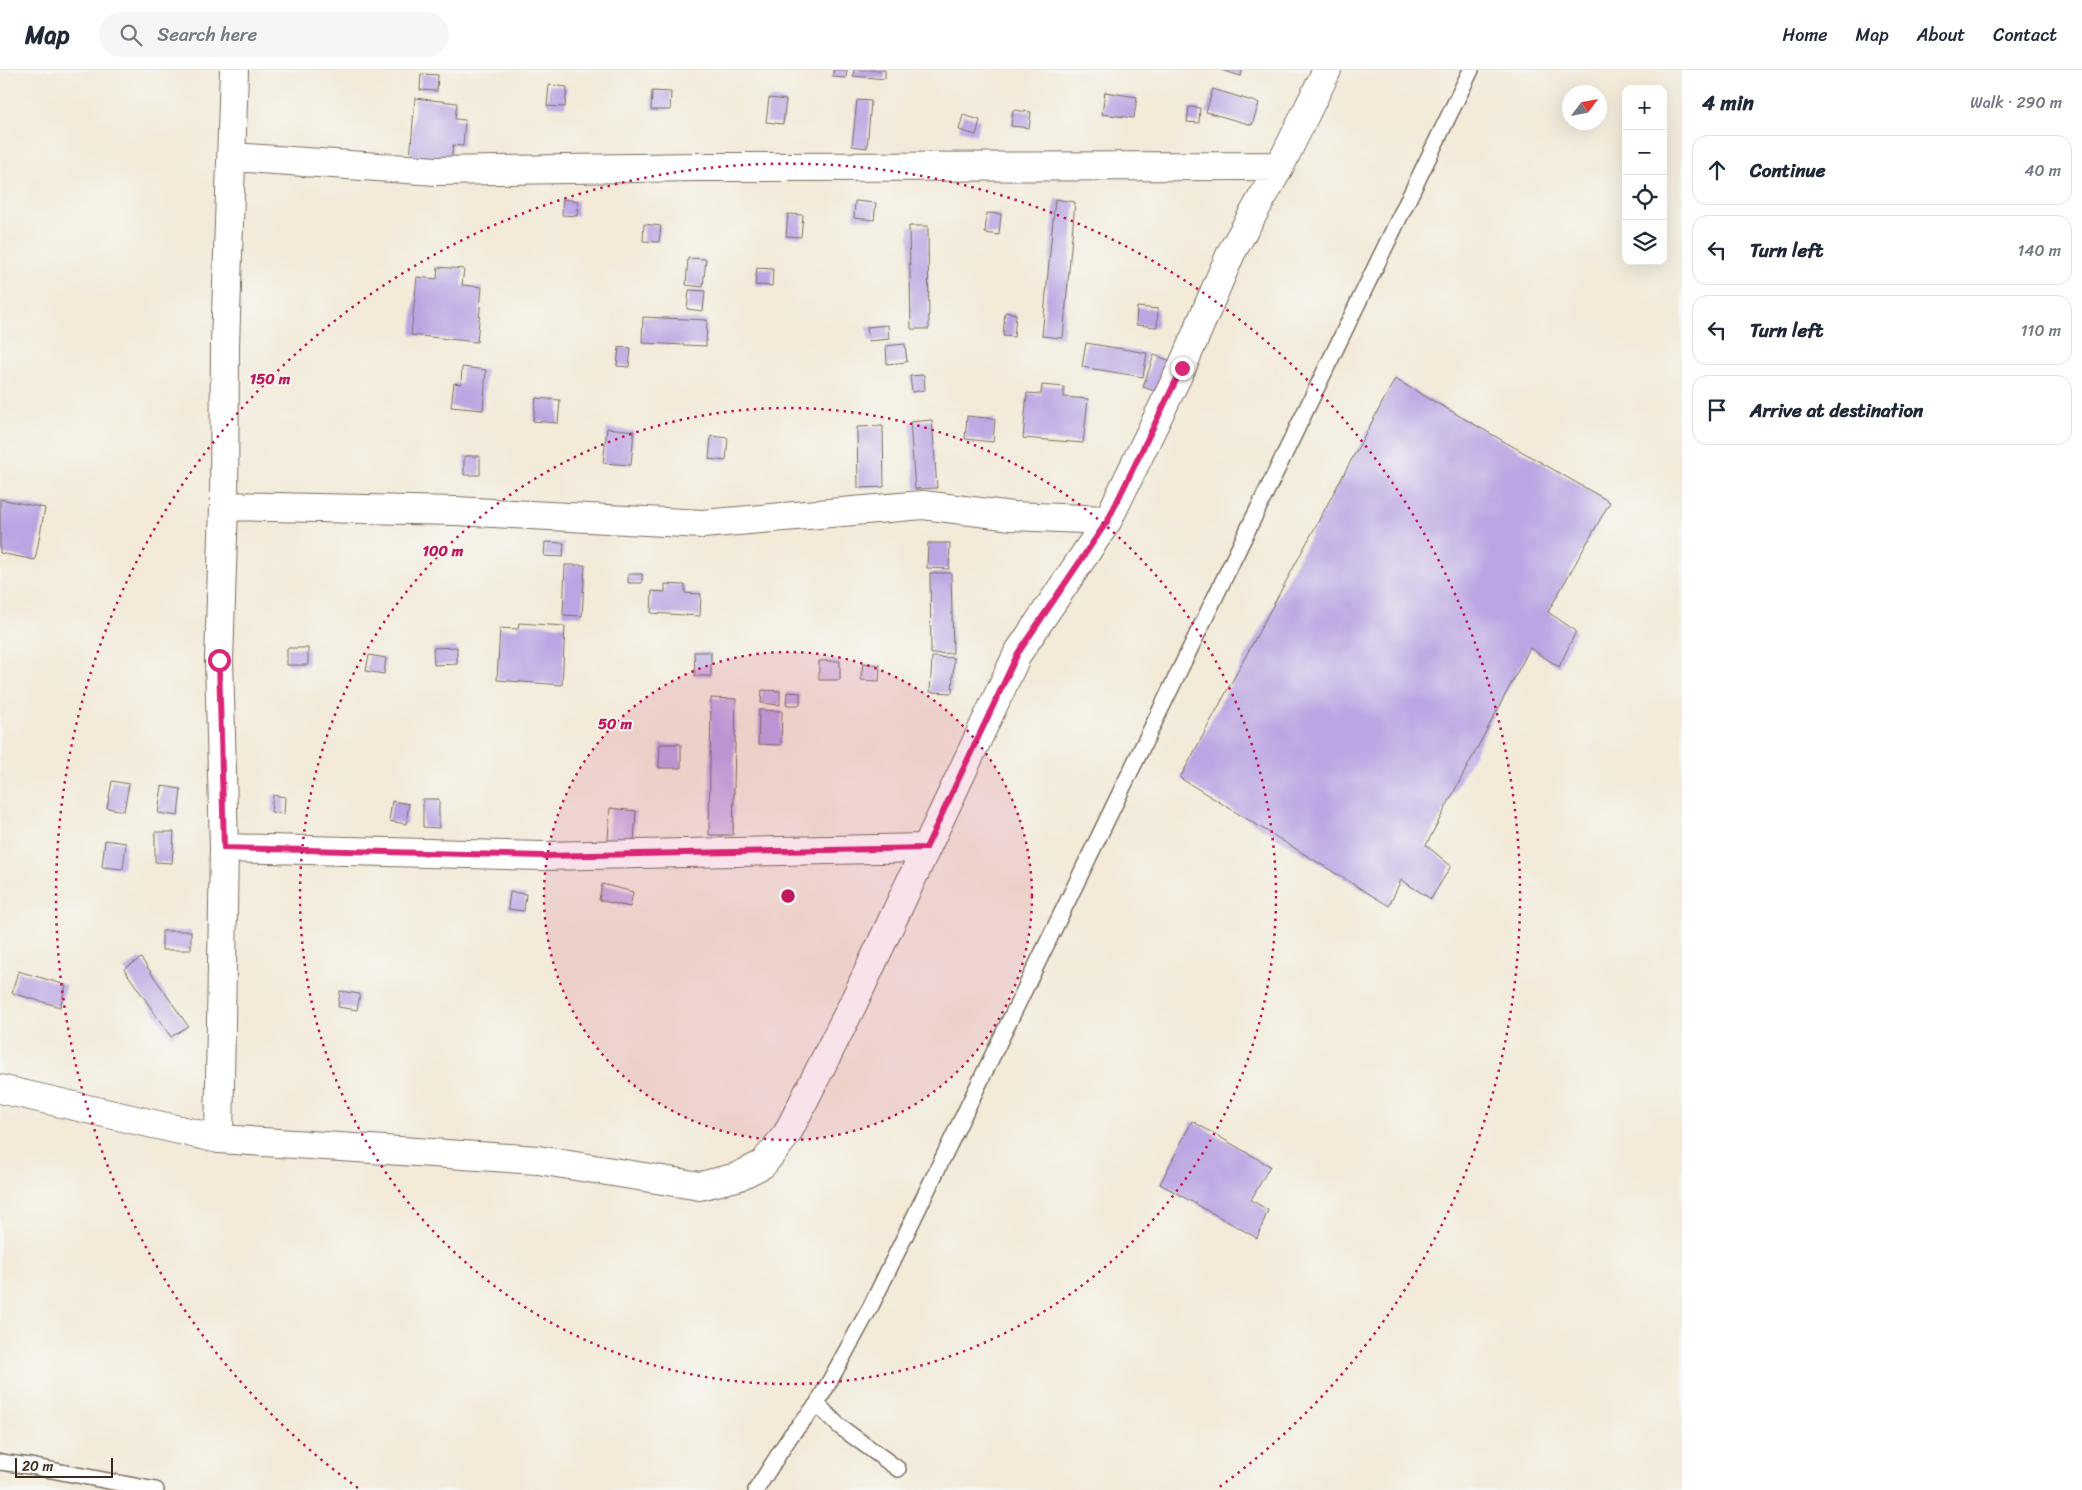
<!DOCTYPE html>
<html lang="en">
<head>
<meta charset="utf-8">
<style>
	:root { --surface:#fff; --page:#f6f6f7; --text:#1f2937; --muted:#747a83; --line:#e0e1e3 }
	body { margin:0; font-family:Sriracha,sans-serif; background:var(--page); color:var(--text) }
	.controls { position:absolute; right:15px; top:15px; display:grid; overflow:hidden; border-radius:10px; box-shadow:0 5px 20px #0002 }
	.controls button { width:45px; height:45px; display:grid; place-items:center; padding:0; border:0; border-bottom:1px solid var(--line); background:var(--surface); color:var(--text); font:25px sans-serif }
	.compass { position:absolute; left:1562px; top:15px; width:45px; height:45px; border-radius:50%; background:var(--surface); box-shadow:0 5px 20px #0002; rotate:58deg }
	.scale { position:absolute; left:15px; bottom:12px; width:98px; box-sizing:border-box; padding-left:5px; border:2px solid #3b2a1e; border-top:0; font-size:14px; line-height:18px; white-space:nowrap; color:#3b2a1e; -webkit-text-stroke:4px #f6f6f2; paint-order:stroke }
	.stop { position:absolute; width:15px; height:15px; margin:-11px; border:4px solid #db2777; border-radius:50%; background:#fff }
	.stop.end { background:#db2777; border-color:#fff; box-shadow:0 1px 5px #0008 }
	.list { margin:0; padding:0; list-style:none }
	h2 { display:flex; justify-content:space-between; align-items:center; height:65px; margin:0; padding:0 20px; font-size:21px }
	h2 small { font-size:16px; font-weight:400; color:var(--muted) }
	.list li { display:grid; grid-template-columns:32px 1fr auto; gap:15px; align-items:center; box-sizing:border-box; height:70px; margin:0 10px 10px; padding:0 10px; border:1px solid var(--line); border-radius:15px }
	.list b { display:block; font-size:19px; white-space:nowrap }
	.list em { font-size:16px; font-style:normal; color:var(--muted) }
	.icon { flex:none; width:28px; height:28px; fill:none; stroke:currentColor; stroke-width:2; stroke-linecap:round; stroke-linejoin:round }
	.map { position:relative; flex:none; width:1682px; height:1420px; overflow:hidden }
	header { display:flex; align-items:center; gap:30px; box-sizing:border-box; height:70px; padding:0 25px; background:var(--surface); border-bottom:1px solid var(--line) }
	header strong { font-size:24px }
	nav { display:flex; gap:28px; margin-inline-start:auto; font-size:18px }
	.search { width:350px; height:45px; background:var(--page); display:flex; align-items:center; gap:12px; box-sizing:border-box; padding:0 18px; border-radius:28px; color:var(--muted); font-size:19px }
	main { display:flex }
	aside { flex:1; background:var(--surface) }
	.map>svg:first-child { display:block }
	.building { fill:#bba6e3 }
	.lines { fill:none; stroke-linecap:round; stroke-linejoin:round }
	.service-casing { stroke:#7b6d5f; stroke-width:18 }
	.minor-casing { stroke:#7b6d5f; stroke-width:30 }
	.service { stroke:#fff; stroke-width:15 }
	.minor { stroke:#fff; stroke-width:28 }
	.route { stroke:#db2777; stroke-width:6 }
	.ring { fill:none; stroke:#c2185b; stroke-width:2.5; stroke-dasharray:2.5 5 }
	.centre { fill:#c2185b; stroke:#f6f6f2; stroke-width:2.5 }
	.ring-label { font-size:15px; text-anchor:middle; font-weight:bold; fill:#c2185b; stroke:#f6f6f2; stroke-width:4; stroke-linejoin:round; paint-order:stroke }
</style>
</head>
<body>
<header>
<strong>Map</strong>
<div class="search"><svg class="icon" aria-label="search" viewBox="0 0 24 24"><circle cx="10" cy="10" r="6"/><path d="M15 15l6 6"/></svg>Search here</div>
<nav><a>Home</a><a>Map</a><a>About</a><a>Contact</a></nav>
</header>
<main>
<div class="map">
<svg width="1682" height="1420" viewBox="0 0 1682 1420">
	<rect width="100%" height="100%" fill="#f6f6f2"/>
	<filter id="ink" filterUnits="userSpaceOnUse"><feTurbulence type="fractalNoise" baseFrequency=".02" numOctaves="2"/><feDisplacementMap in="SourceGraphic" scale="10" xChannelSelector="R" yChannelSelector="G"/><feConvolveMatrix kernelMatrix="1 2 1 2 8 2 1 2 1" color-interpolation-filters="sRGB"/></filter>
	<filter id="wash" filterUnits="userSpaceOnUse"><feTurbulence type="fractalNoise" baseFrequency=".0096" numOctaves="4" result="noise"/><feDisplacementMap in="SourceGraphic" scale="20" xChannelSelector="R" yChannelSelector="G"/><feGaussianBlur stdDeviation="1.12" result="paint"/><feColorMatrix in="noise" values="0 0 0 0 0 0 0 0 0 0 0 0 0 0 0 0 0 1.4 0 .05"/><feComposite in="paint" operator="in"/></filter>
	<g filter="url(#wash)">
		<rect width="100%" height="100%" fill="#f3ead8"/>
		<g id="blocks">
			<path class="building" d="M833,0H847L846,8L833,7Z
				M854,0H885V9L853,6Z
				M1221,0H1242L1241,6Z
				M421,4L438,5L437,21L420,20Z
				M549,15L567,17L565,37L547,36Z
				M1213,19L1259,33L1252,55L1206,42Z
				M652,21L671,22L670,40H651Z
				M1105,22L1137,27L1134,48L1102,44Z
				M415,28L457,33L455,49L465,50L463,76L453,75L451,92L410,88Z
				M769,28L786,30L783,54L766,52Z
				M857,30L871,31L867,78L852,76Z
				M1189,37L1200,38L1199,53L1187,52Z
				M1013,40L1031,42L1029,58L1011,56Z
				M963,45L980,50L976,65L959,60Z
				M563,129L578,131L577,146L562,145Z
				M1055,129L1075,132L1063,268L1042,266Z
				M855,131L876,133L874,150L854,148Z
				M987,143L1001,144L999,165L985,163Z
				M788,144L803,145L801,167L786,166Z
				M644,154L661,156L659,172L643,171Z
				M909,156H928L929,259H911Z
				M688,188L706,189L703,217L686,215Z
				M438,197L464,199L462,215L482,217L477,272L411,265L417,207L437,209Z
				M757,198L773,199L772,216L755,215Z
				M689,220L705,221L703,241L687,239Z
				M1137,237L1158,239L1157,257L1136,255Z
				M1005,242L1016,244L1014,267L1003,266Z
				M643,247L707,250L706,276L642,273Z
				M888,255L889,269L869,271L867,257Z
				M1086,273L1147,283L1143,307L1082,297Z
				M905,274L907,292L887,294L886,276Z
				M619,277L631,278L629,297L617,296Z
				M1154,285L1171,291L1160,323L1143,317Z
				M462,297L486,300L483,340L451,337L454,313L461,314Z
				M924,305L925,320L912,322L910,306Z
				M1395,309L1610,432L1548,542L1576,561L1559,597L1530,578L1426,775L1451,796L1431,829L1401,810L1389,836L1180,708Z
				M1042,315L1064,317V327L1088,329L1083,373L1023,368L1027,323L1041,324Z
				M536,328L560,330L558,353L533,351Z
				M967,346L995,349L993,372L965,369Z
				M932,350L937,418L915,419L910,352Z
				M883,356L884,417L858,418L857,357Z
				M607,358L634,361L631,395L603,393Z
				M711,366L728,368L726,391L709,389Z
				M464,386H480V405H464Z
				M0,429L45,438L35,490L0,483Z
				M545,472L564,473L563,487L544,486Z
				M928,473H950L949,499L927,498Z
				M565,495H585L582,546L563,545Z
				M930,503H951L953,583L931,584Z
				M628,504H642V513H628Z
				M665,514L685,515V523L701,524L700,546L651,543L652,521L665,522Z
				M519,553L565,556L562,615L497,610L500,558L518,559Z
				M457,577V594L434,595L433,578Z
				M287,578H308V595H287Z
				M694,582H711V606H695Z
				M369,585L386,588L384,604L366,601Z
				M932,587L954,588L952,623L930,622Z
				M819,591H840V610H819Z
				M863,593L880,595L879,611L861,610Z
				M762,620L780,621V635L761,633Z
				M787,622L800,623V635H786Z
				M711,628L736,629L733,765H709Z
				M759,640L782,641L781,675L758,674Z
				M660,674H681V698H659Z
				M112,711L129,714L124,741L107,738Z
				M162,716L181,719L178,746L158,743Z
				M273,725L285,727L284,744L271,742Z
				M423,729H439V758L423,757Z
				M392,731L409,734L406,754L389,751Z
				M610,738L636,741L634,772L608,770Z
				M155,762H174L172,793L155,792Z
				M105,770L126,773L123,799L102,797Z
				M602,814L633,822L630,837L599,830Z
				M510,822L526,824L524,841L508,839Z
				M162,861H191V880H162Z
				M141,888L188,956L171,967L124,899Z
				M18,901L66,915L60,937L12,923Z
				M340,921L360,924L357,940L338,937Z
				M1192,1051L1270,1096L1251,1130L1268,1140L1257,1168L1160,1114Z"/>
		</g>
	</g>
	<g filter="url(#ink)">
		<use href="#blocks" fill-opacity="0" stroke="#7b6d5f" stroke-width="1"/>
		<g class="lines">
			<g class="service-casing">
				<path id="service" d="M817,1334L839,1356L898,1399
					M0,1392L30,1396L156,1420
					M756,1420L791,1365L817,1334L871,1236L1471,0"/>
			</g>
			<g class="minor-casing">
				<path id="minor" d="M232,87L436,101L699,97L1280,96
					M224,436L456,441L703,454L923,435L1012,446L1108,450
					M224,778L543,786L926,778
					M0,1019L219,1069L538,1090L700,1116L737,1107L763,1094L787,1064L852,936L1018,583L1108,450L1182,297L1231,183L1280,96L1327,0
					M219,1069L224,778L219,590L224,436L225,276L234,0"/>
			</g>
			<use href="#service" class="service"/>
			<use href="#minor" class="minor"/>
		</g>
	</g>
	<g class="lines" filter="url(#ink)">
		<path class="route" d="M219,590L224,778L544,786L926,778L1018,583L1108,450L1182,298"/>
	</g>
	<circle cx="788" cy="826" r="244" fill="#c2185b" fill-opacity=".12"/>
	<g class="ring">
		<circle cx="788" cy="826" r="244"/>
		<circle cx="788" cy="826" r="488"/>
		<path d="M358 1418A732 732 0 1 1 1218 1418"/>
	</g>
	<circle cx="788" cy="826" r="8" class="centre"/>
	<g class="ring-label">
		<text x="270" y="314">150 m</text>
		<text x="443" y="486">100 m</text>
		<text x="615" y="659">50 m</text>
	</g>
</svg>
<div class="controls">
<button>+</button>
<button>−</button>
<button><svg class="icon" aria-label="locate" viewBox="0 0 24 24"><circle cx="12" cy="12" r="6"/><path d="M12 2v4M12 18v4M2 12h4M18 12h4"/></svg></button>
<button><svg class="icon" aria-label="layers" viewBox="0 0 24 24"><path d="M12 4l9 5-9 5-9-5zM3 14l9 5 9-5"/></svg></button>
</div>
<svg class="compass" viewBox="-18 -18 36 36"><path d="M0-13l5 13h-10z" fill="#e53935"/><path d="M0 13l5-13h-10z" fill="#747a83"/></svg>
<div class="scale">20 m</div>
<div class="stop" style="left:219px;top:590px"></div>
<div class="stop end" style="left:1182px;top:298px"></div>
</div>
<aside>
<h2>4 min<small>Walk · 290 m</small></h2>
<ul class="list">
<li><svg class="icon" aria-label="ahead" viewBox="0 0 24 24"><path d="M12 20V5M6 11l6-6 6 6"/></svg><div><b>Continue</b></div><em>40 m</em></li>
<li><svg class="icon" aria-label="left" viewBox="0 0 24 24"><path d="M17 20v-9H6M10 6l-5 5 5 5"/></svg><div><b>Turn left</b></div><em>140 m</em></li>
<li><svg class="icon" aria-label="left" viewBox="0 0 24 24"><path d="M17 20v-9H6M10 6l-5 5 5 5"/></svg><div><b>Turn left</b></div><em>110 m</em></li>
<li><svg class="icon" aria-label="arrive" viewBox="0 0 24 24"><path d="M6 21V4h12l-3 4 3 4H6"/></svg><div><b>Arrive at destination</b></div></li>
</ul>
</aside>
</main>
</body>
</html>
